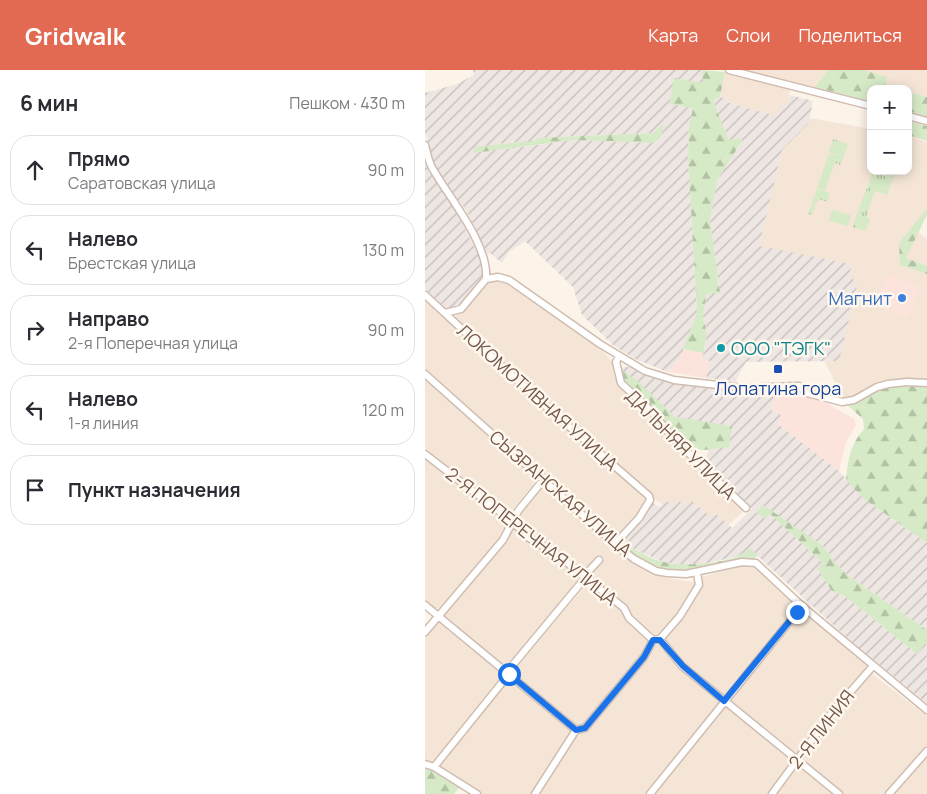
<!DOCTYPE html>
<html lang="ru">
<head>
<meta charset="utf-8">
<style>
	:root { --surface:#fff; --page:#f2f2f3; --text:#2b2b33; --muted:#7c7c81; --line:#e1e1e2; --accent:#e26952 }
	body { margin:0; font-family:Manrope,sans-serif; background:var(--page); color:var(--text) }
	.controls { position:absolute; right:15px; top:15px; display:grid; overflow:hidden; border-radius:10px; box-shadow:0 2px 12px #0003 }
	.controls button { width:45px; height:45px; display:grid; place-items:center; padding:0; border:0; border-bottom:1px solid var(--line); background:var(--surface); color:var(--text); font:25px sans-serif }
	.stop { position:absolute; width:15px; height:15px; margin:-11px; border:4px solid #1a73e8; border-radius:50%; background:#fff }
	.stop.end { background:#1a73e8; border-color:#fff; box-shadow:0 1px 5px #0008 }
	.list { margin:0; padding:0; list-style:none }
	h2 { display:flex; justify-content:space-between; align-items:center; height:65px; margin:0; padding:0 20px; font-size:21px }
	h2 small { font-size:16px; font-weight:400; color:var(--muted) }
	.list li { display:grid; grid-template-columns:32px 1fr auto; gap:15px; align-items:center; box-sizing:border-box; height:70px; margin:0 10px 10px; padding:0 10px; border:1px solid var(--line); border-radius:20px }
	.list b { display:block; font-size:19px; white-space:nowrap }
	.list p { margin:0; font-size:16px; white-space:nowrap; color:var(--muted) }
	.list em { font-size:16px; font-style:normal; color:var(--muted) }
	.icon { flex:none; width:28px; height:28px; fill:none; stroke:currentColor; stroke-width:2; stroke-linecap:round; stroke-linejoin:round }
	.map { position:relative; flex:none; width:502px; height:724px; overflow:hidden }
	header { display:flex; align-items:center; gap:30px; box-sizing:border-box; height:70px; padding:0 25px; background:var(--accent); color:#fff }
	header strong { font-size:24px }
	nav { display:flex; gap:28px; margin-inline-start:auto; font-size:18px }
	main { display:flex }
	aside { flex:1; background:var(--surface) }
	.map>svg:first-child { display:block }
	.residential { fill:#f4e5d7 }
	.commercial { fill:#fce4dd }
	.industrial { fill:url(#industrial-furrows); fill-rule:evenodd }
	.grass { fill:url(#grass-tufts) }
	.forest { fill:url(#forest-firs) }
	.park { fill:#d7eac7 }
	.lines { fill:none; stroke-linecap:round; stroke-linejoin:round }
	.minor-casing { stroke:#d0bdb1; stroke-width:9 }
	.minor { stroke:#fff; stroke-width:6 }
	.route { stroke:#1a73e8; stroke-width:6 }
	.shop-dot { fill:#3f7fe0; stroke:#fff8ef; stroke-width:2 }
	.culture-dot { fill:#0f9aa8; stroke:#fff8ef; stroke-width:2 }
	.transit-dot { fill:#1a4fb4; stroke:#fff8ef; stroke-width:2 }
	.labels { text-anchor:middle; dominant-baseline:central; stroke-width:5; stroke-linejoin:round; paint-order:stroke }
	.shop-label { font-size:18px; fill:#366cbe; stroke:#fff8ef; text-anchor:end }
	.culture-label { font-size:18px; fill:#0d838f; stroke:#fff8ef; text-anchor:start }
	.transit-label { font-size:18px; fill:#164399; stroke:#fff8ef }
	.street-label { font-size:18px; fill:#76594d; stroke:#fff8ef }
</style>
</head>
<body>
<header>
<strong>Gridwalk</strong>
<nav><a>Карта</a><a>Слои</a><a>Поделиться</a></nav>
</header>
<main>
<aside>
<h2>6 мин<small>Пешком · 430 m</small></h2>
<ul class="list">
<li><svg class="icon" aria-label="ahead" viewBox="0 0 24 24"><path d="M12 20V5M6 11l6-6 6 6"/></svg><div><b>Прямо</b><p>Саратовская улица</p></div><em>90 m</em></li>
<li><svg class="icon" aria-label="left" viewBox="0 0 24 24"><path d="M17 20v-9H6M10 6l-5 5 5 5"/></svg><div><b>Налево</b><p>Брестская улица</p></div><em>130 m</em></li>
<li><svg class="icon" aria-label="right" viewBox="0 0 24 24"><path d="M7 20v-9h11M14 6l5 5-5 5"/></svg><div><b>Направо</b><p>2-я Поперечная улица</p></div><em>90 m</em></li>
<li><svg class="icon" aria-label="left" viewBox="0 0 24 24"><path d="M17 20v-9H6M10 6l-5 5 5 5"/></svg><div><b>Налево</b><p>1-я линия</p></div><em>120 m</em></li>
<li><svg class="icon" aria-label="arrive" viewBox="0 0 24 24"><path d="M6 21V4h12l-3 4 3 4H6"/></svg><div><b>Пункт назначения</b></div></li>
</ul>
</aside>
<div class="map">
<svg width="502" height="724" viewBox="0 0 502 724">
	<defs>
		<pattern id="industrial-furrows" width="10" height="10" patternUnits="userSpaceOnUse" patternTransform="scale(1.25)"><rect width="10" height="10" fill="#ede6e2"/><path d="M-1 1l2-2M0 10L10 0M9 11l2-2" fill="none" stroke="#c5bdb9"/></pattern>
		<pattern id="grass-tufts" width="24" height="20" patternUnits="userSpaceOnUse" patternTransform="scale(1.25)"><rect width="24" height="20" fill="#d7eac7"/><path d="M3 7l-1-3M5 7V3M7 7l1-3M15 17l-1-3M17 17v-4M19 17l1-3" fill="none" stroke="#b3c1a4"/></pattern>
		<pattern id="forest-firs" width="22" height="20" patternUnits="userSpaceOnUse" patternTransform="scale(1.25)"><rect width="22" height="20" fill="#d7eac7"/><path d="M5 1l3.5 6h-7zM16 11l3.5 6h-7z" fill="#b3c1a4"/></pattern>
	</defs>
	<rect width="100%" height="100%" fill="#fcf3e9"/>
	<path class="residential" d="M313,0H502V48L483,43V19H446V33Z
		M300,2L365,19L363,35L359,34L351,46L304,33L302,29L295,27Z
		M385,48L446,59V101H483V66L502,72V138L475,195L502,204V316L489,315L421,334L400,292L414,290L334,176L357,80L384,53Z
		M492,161L502,169V196L480,188Z
		M72,210L83,212L173,275L188,293L189,306L199,321L225,344L267,390L317,439L316,444L303,455L290,443L287,448L268,432L262,438L248,434L239,435L229,429L32,251L30,248L32,245L61,214Z
		M0,229L222,427L223,430L200,462L188,464L181,461L0,300Z
		M0,308L109,406L111,411L85,443H81L0,378Z
		M0,387L44,421L80,451L83,456L77,469L16,538H10L0,532Z
		M120,416L219,499L242,508L269,512L271,516L269,523L237,564L230,565L208,548L201,537L105,466L96,453V443L117,417Z
		M88,458L114,478L128,485L156,509L81,598L19,545Z
		M318,495L335,498L370,534V537L302,626L298,628L259,595L239,569L276,518L277,507Z
		M162,514L195,539L208,557L226,570L219,584L156,658L151,656L103,619L87,601Z
		M376,542H378L440,594L441,597L425,621L373,684L329,654L304,631Z
		M14,549L79,602L80,606L17,686L8,692L0,689V564Z
		M234,572L255,597L294,630V635L279,655L270,662L248,694L222,724H112L149,668L161,660L191,626L195,617L226,580L228,573Z
		M447,604L502,646V678L462,724H417L377,689V685L433,615L443,609Z
		M84,607L147,660L146,664L107,724H54L14,696Z
		M299,635L368,688V692L344,724H227Z
		M502,683V724H467L472,719Z
		M373,693L412,724H348Z"/>
	<path class="commercial" d="M463,204L495,217L482,248L450,235Z
		M258,279L278,283L277,290L285,291L281,308L243,302L255,288Z
		M351,325L391,327L429,349L431,355L421,372L414,401L353,354L346,340Z"/>
	<path class="industrial" d="M48,0H277L279,13L244,34L268,37L264,56L263,86L272,243L255,288L243,302L210,289L188,275L157,245L148,217L100,171L84,182L77,193L65,183L63,184L41,140L16,108L9,94L0,62V23L32,14L49,5ZM239,54L229,73L149,70L82,79L73,74L112,70V68L228,63Z
		M365,25L388,31L384,53L357,80L334,176L426,194L425,204L432,216L414,291L321,292L310,312L281,308L285,291L277,290L282,264L278,247L281,224L296,222L292,212L293,206L285,150L292,110L317,71L304,70L288,31L295,27L302,29L304,33L351,46L359,34H363Z
		M0,84L58,193L57,209L33,237L26,239L21,238L0,219Z
		M200,297H205L221,305L250,314L351,325L346,340L356,345L353,354L414,401L439,429L502,473V560L425,507L414,497L397,475L344,443L398,493L407,521L420,526L492,584L500,574L502,575V634L427,572L325,479L319,485L277,494H254L238,492L207,478L204,480L198,475L197,472L228,433L234,437L242,431L248,434L252,430L262,437L267,431L286,447L290,443L307,458L327,439L279,394L284,379L296,377L258,349L250,347L196,299Z"/>
	<path class="grass" d="M408,69L423,74L416,95L410,93L412,85L404,82Z
		M448,102L468,109L462,125L450,121L441,147L445,149L441,161L427,157Z
		M392,119L405,123L402,132L393,129L387,145L383,144Z"/>
	<path class="forest" d="M277,0L300,2L295,27L288,31L304,70L316,67L317,71L292,110L285,150L293,206L292,212L296,223L281,224L278,247L282,264L278,283L258,279L272,243L263,86L264,56L268,38L244,34L249,8L278,13Z
		M403,0H438L462,7L461,16L470,19H446V32L390,17Z
		M483,22L502,27V46L483,41Z
		M483,51L502,56V71L483,65Z
		M239,53L236,67L229,73L149,70L48,83L50,77L112,70V68L228,63Z
		M502,138V145L481,188L502,196V204L475,195L474,173Z
		M196,299L215,313L250,347L307,356L304,377L279,380L262,378L198,311Z
		M475,315L502,316V473L439,429L421,410C423,390 425,375 439,359L438,349L421,334L452,319Z
		M338,435L397,475L414,497L425,507L502,560V575L500,574L492,584L420,526L407,521L393,499L398,493L345,444L340,449L331,442Z
		M207,478C217,483 228,490 239,492C260,497 310,494 325,478L333,485L329,489C320,488 310,491 301,493C264,500 236,508 204,480Z
		M0,697L8,698L36,715L29,724H0Z"/>
	<path class="park" d="M404,83L412,86L400,121L392,118Z
		M448,101H471L468,109Z
		M407,140L426,145L423,156L404,151Z"/>
	<g class="lines">
		<g class="minor-casing">
			<path id="minor" d="M304,0L446,36
				M483,46L502,51
				M0,75C2,84 4,94 9,101C26,130 64,175 61,209
				M61,209L73,207L84,210L175,274L220,301L249,310L319,318L374,316L382,323L417,332L429,330L452,317L463,314L482,312L502,313
				M0,225L117,333L224,426L225,430L214,448L190,474
				M20,243L36,239L61,209
				M194,286L191,292L196,313L227,342L249,369L321,438
				M0,304L190,474L209,489L231,501L242,503L261,504L317,492L331,493L377,536L502,640
				M0,384L88,452L104,468L130,483L199,538L204,548L228,570L235,569L257,596L414,724
				M159,506L174,490
				M0,535L151,660
				M0,562L78,470L93,441L119,409
				M235,569L255,546L274,515L272,502
				M82,602L160,508
				M0,694L9,697L52,724
				M9,697L84,604
				M110,724L151,660L160,658L219,587L228,570
				M225,724L377,536
				M347,724L406,644L448,596
				M464,724L502,681"/>
		</g>
		<use href="#minor" class="minor"/>
	</g>
	<g class="lines">
		<path class="route" d="M84,604L151,660L160,658L219,587L228,570H235L258,596L299,631L372,542"/>
	</g>
	<circle class="shop-dot" cx="477" cy="228" r="5"/>
	<circle class="culture-dot" cx="296" cy="278" r="5"/>
	<rect class="transit-dot" x="348" y="294" width="10" height="10" rx="2.5"/>
	<g class="labels">
		<g class="shop-label">
			<text x="467" y="228">Магнит</text>
		</g>
		<g class="culture-label">
			<text x="306" y="278">ООО "ТЭГК"</text>
		</g>
		<g class="transit-label">
			<text x="353" y="318">Лопатина гора</text>
		</g>
		<g class="street-label">
			<text transform="translate(113 327) rotate(42)">ЛОКОМОТИВНАЯ УЛИЦА</text>
			<text transform="translate(256 374) rotate(45)">ДАЛЬНЯЯ УЛИЦА</text>
			<text transform="translate(136 423) rotate(41)">СЫЗРАНСКАЯ УЛИЦА</text>
			<text transform="translate(107 466) rotate(38)">2-Я ПОПЕРЕЧНАЯ УЛИЦА</text>
			<text transform="translate(396 659) rotate(-52)">2-Я ЛИНИЯ</text>
		</g>
	</g>
</svg>
<div class="controls">
<button>+</button>
<button>−</button>
</div>
<div class="stop" style="left:84px;top:604px"></div>
<div class="stop end" style="left:372px;top:542px"></div>
</div>
</main>
</body>
</html>
